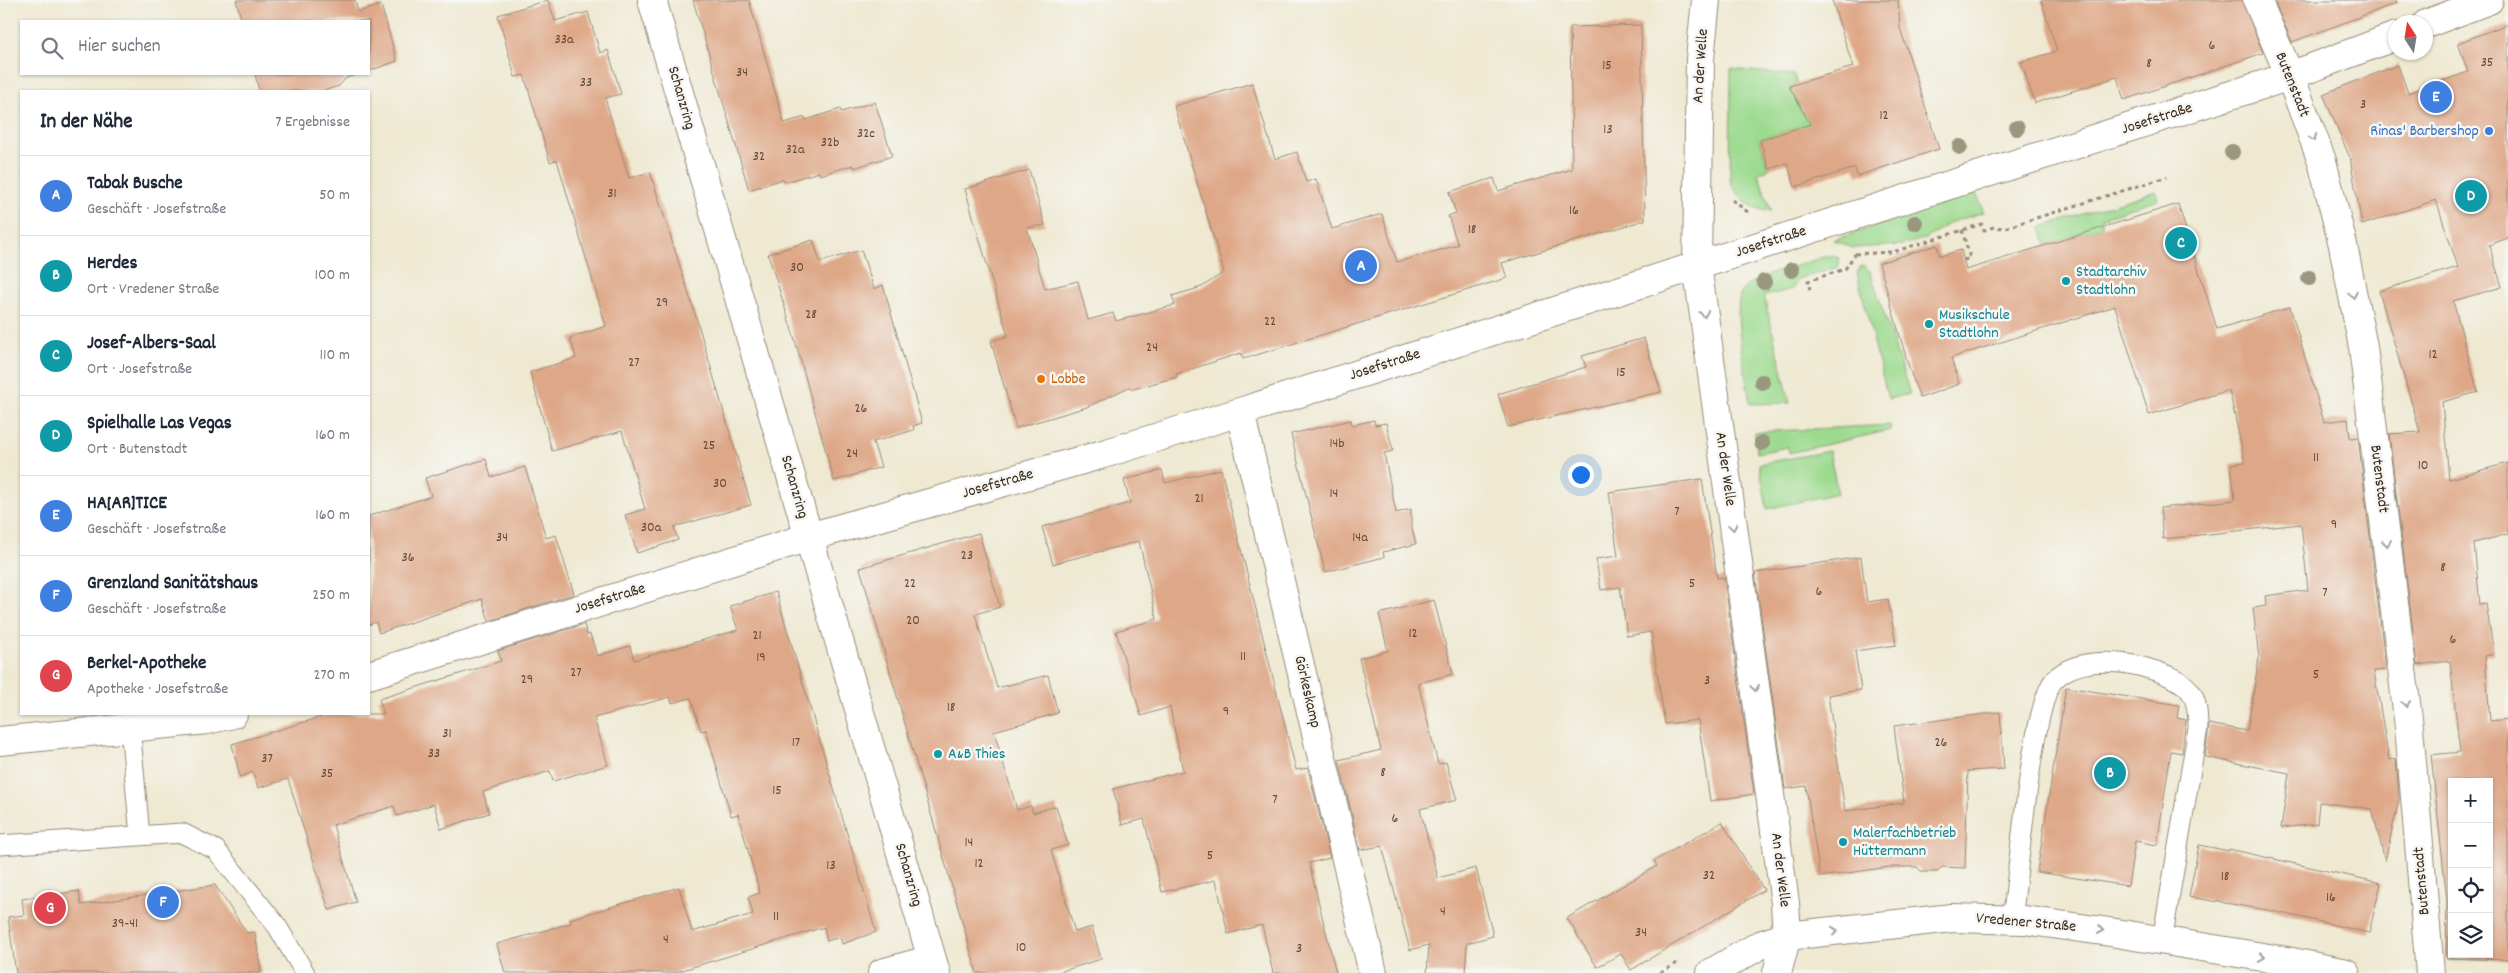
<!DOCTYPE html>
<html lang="de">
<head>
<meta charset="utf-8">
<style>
	:root { --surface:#fff; --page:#f2f2f3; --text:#1f2937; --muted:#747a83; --line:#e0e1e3; --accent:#d93025 }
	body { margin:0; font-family:Dekko,sans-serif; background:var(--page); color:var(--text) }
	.controls { position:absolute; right:15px; bottom:15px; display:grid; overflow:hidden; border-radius:0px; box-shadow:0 1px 4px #0004 }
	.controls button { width:45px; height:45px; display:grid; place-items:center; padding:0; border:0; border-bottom:1px solid var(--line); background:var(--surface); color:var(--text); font:25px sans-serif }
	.compass { position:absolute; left:2388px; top:15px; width:45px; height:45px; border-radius:50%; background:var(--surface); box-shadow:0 1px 4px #0004; rotate:348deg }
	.you { position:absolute; left:1580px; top:474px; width:18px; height:18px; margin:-12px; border:4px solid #fff; border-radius:50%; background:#1a73e8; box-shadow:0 0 0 8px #1a73e833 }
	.badge { display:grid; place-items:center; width:32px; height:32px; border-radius:50%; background:var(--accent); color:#fff; font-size:16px; font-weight:700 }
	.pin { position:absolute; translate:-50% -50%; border:2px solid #fff; box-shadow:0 1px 5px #0006 }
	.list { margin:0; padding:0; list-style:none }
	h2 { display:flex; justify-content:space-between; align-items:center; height:65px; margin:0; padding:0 20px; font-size:21px }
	h2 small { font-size:16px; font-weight:400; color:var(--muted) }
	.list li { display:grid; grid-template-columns:32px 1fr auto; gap:15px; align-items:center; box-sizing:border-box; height:80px; padding:0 20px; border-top:1px solid var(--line) }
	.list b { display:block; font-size:19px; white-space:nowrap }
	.list p { margin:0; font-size:16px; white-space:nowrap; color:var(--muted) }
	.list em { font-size:16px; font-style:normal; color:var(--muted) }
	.icon { flex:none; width:28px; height:28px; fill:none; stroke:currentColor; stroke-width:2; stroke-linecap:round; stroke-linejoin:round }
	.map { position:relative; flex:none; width:2508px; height:973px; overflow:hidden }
	.search { position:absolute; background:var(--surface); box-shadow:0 1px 4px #0004; left:20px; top:20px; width:350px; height:55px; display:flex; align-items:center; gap:12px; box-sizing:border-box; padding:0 18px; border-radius:0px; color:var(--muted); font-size:19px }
	.panel { position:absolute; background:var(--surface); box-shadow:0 1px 4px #0004; left:20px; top:90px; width:350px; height:625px; border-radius:0px }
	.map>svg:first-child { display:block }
	.green { fill:#9cda8e; stroke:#6c8256 }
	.building { fill:#dea787; fill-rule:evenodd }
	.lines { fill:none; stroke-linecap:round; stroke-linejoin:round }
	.service-casing { stroke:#958a78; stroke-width:21 }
	.minor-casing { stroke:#958a78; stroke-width:30 }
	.path { stroke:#958a78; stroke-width:3; stroke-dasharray:4 4; stroke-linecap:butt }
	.service { stroke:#fff; stroke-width:19 }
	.minor { stroke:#fff; stroke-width:28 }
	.tree { fill:#99987e }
	.oneway { stroke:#a79f9a }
	.shop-dot { fill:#3f7fe0; stroke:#f6f6f2; stroke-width:2 }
	.culture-dot { fill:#0f9aa8; stroke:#f6f6f2; stroke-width:2 }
	.food-dot { fill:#e8710a; stroke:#f6f6f2; stroke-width:2 }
	.labels { text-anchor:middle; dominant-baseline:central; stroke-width:5; stroke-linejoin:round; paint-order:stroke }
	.number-label { font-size:14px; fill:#644938 }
	.street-label { font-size:16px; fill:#3b2a1e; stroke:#f6f6f2 }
	.shop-label { font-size:16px; fill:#366cbe; stroke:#f6f6f2; text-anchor:end }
	.culture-label { font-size:16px; fill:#0d838f; stroke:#f6f6f2; text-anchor:start }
	.food-label { font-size:16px; fill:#c56008; stroke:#f6f6f2; text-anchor:start }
</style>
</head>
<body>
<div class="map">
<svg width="2508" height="973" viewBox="0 0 2508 973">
	<rect width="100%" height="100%" fill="#f6f6f2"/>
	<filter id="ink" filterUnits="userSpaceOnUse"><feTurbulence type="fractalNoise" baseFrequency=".02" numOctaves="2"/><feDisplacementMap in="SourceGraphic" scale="10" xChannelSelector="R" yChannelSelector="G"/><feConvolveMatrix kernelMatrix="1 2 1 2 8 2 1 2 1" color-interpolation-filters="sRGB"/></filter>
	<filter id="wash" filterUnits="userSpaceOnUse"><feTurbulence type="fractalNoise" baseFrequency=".0096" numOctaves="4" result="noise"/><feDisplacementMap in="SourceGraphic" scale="20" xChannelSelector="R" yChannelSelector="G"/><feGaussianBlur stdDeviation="1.12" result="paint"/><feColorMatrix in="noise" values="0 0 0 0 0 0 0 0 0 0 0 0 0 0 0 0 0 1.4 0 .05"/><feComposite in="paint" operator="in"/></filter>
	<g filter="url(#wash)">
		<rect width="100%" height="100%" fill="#efe9d2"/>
		<path class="green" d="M1731,69L1794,75L1797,84L1795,93L1801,112L1809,116L1811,124L1760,140L1769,169L1758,173L1771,211C1750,210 1737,198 1730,180Z
			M2156,191L2158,199L2101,218L2103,227L2046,245L2041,227Z
			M1976,193L1984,212L1949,223L1927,238L1903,245L1853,248L1833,240Z
			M1830,255L1839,258V266L1836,268L1798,279L1793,289L1764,296L1790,403L1750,404C1747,380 1731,309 1742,291C1747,284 1754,281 1761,277Z
			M1861,266H1865L1870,271L1910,394L1888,399L1857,273Z
			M1890,425L1891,430L1789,453L1788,447L1757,453L1755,432Z
			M1829,451L1838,493L1767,509L1759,464Z"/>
		<g id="blocks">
			<path class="building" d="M236,0H355L358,12L381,5L397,61L369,71V21H242Z
				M548,0L555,21L588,12L600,53L608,50L621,94L605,98L629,178L650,172L697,320L751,505L674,527L678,540L637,553L625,515L645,509L622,431L552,451L530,372L576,358L570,338L606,326L557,160L550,162L524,75L515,77L498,15Z
				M693,0H749L784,123L805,117L806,120L840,109L841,112L875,102L892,156L854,168L853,165L820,175L819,172L785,182L783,179L749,190Z
				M1832,0H1898L1900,28L1939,149L1857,176L1855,168L1795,187L1787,163L1769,169L1760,140L1810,124L1789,86L1853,67Z
				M2041,0H2242L2263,53L2124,100L2117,77L2035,103L2021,62L2057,51Z
				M2274,0H2396L2397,3L2292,42Z
				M2508,24V238L2489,245L2502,287L2453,301L2478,392L2442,402L2449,479L2508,463V534L2474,543L2480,605L2486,604L2494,654L2485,656L2490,721L2508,719V960L2446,958L2447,900L2431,755L2460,752L2450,661L2417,665L2389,434L2420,432L2379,291L2458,267L2436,200L2362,225L2350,158L2323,94L2398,65L2408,93L2468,72L2458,43ZM2452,782H2489V954H2452Z
				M1641,25L1645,220L1502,263L1507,278L1243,359L1241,353L1176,374L1177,377L1133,389L1129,387L1087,407L1016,428L991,341L1008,336L965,189L1029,170L1045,225L1027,228L1045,289L1078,281L1088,320L1113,313L1116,321L1175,305L1172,296L1202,287L1224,272L1174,106L1252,83L1275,159L1297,152L1306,182L1316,179L1332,229L1382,214L1397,262L1458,245L1448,216L1456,213L1449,192L1494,178L1498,191L1572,169L1570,27Z
				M255,74H359L346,78L339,86L323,91H259Z
				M2178,204L2217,329L2290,307L2324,422L2348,419L2350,438L2358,437L2386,670L2374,671L2389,760L2396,759L2399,799L2385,861L2372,809L2319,802L2317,824L2281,828L2289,773L2205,757L2209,724L2247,731L2259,658L2253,608L2266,606L2265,596L2308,590L2301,524L2163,539L2160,508L2235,500L2231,464L2245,462L2229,390L2149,415L2115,306L1951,358L1959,384L1920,398L1910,371L1879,263L1937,245L1940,256L1961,250L1966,270Z
				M813,240L820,262L861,250L874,289L883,285L922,423L913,426L914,430L873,442L881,467L834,481L795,340L768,254Z
				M1644,338L1661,392L1508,427L1498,394L1586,367L1582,356Z
				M1351,420L1352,425L1374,420L1375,425L1386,423L1393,451L1384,453L1396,513L1411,509V525L1416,544L1383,552L1384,557L1325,572L1291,434Z
				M486,459L491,477L525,467L546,538L556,535L574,594L489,621L482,599L379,633L376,622L369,625V516L431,496L425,478Z
				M1221,469L1296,770L1308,768L1330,858L1309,863L1336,973H1273L1262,925L1228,934L1216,880L1162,892L1144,819L1122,825L1113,789L1183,771L1170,707L1141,716L1116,631L1157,619L1139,541L1053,564L1042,527L1130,503L1124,480L1162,470L1165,483Z
				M1702,479L1717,578L1724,577L1754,794L1710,801L1698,720L1665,724L1651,632L1627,636L1620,587L1601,590L1596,559L1618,556L1609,492Z
				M979,533L1000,607L975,614L997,688L1048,675L1058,713L994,731L1017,810L1031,806L1033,813L1056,806L1068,845L1051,850L1075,932L1092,927L1101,959L1056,973H977L860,568Z
				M1861,557L1867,602L1888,599L1896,645L1855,651L1861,690L1828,695L1845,811L1904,803L1894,726L2000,712L2004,769L1968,771L1965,868L1942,867L1937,872H1922L1917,867H1889L1820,877L1806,786L1785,789L1755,573Z
				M776,592L876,932L842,944L840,937L827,941L824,927L673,973H505L497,944L571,923L570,919L679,887L692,932L753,914L748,897L760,893L748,850L738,814L731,816L706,730L701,731L691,698L672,703L670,697L594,718L608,765L553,781L550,771L483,792L489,813L441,829L434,804L397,816L394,806L333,825L356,902L329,910L288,779L258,788L253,772L240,777L232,744L331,714H384L379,699L501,661L498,651L584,624L587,635L590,634L597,656L630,646L634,660L738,630L730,606Z
				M1434,600L1453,674L1418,683L1438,764L1446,762L1457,800L1420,809L1438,878L1476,868L1493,936L1467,943L1465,973H1427L1429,945L1410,950L1382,846L1360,850L1339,760L1381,750L1359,658L1388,651L1379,614Z
				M2066,687L2179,705L2177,718L2186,720L2182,753L2171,751L2157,845L2135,841L2128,886L2037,872Z
				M1722,822L1764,890L1631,970L1621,954L1597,967L1567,918L1657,866L1654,861Z
				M2199,845L2229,851V849L2381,883L2369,933L2273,911L2189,897Z
				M215,885L247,933L255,932L261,973H16L8,917L24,915L22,899L79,891L81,905Z"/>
		</g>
	</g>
	<g filter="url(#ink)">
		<use href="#blocks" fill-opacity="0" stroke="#958a78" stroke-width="1"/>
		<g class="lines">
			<g class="service-casing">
				<path id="service" d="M130,726L140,836
					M0,845L182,833L216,850L277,926L305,973
					M2012,920C2018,879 2032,700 2055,679C2079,655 2127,661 2156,671C2190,683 2198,692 2198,728L2162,941"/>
			</g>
			<g class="minor-casing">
				<path id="minor" d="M652,0L936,973
					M1706,0L1700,59L1697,265L1785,903L1787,936L1777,973
					M2257,0L2290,76L2322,161L2343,245L2363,347L2409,727L2430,973
					M2426,24L2489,0
					M1240,412L1373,973
					M369,675L809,537L1100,455L1240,412L2290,76L2396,36
					M0,741L207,720L233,714
					M882,973L932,959
					M1711,973L1760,945L1787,936L1952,918L2024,920L2110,932L2287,961L2346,973"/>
			</g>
			<path class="path" d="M1732,200L1749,213
				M1962,230L1970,258L1964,260
				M1855,254L1893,252L1982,224L1984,230L1994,227L2004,228L2167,177
				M1810,290L1808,281L1845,269L1855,254
				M1660,973L1677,963"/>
			<use href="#service" class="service"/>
			<use href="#minor" class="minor"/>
		</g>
		<g class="tree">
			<circle cx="2017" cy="128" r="8"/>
			<circle cx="1960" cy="147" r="8"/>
			<circle cx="2232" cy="152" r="8"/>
			<circle cx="1915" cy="223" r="8"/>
			<circle cx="1792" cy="270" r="8"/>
			<circle cx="2309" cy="278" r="8"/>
			<circle cx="1764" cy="282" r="8"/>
			<circle cx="1762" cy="382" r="8"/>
			<circle cx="1762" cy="443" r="8"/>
		</g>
		<defs><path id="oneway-chevron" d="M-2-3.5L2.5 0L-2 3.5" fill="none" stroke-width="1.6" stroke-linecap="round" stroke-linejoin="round" transform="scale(1.25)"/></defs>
		<g class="oneway">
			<use href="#oneway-chevron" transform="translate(2313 138) rotate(69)"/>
			<use href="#oneway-chevron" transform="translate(2353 295) rotate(79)"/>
			<use href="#oneway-chevron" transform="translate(1704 314) rotate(82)"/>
			<use href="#oneway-chevron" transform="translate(1733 527) rotate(82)"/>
			<use href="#oneway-chevron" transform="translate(2387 543) rotate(83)"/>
			<use href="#oneway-chevron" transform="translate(1755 688) rotate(82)"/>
			<use href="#oneway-chevron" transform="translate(2406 704) rotate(83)"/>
			<use href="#oneway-chevron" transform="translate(2101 930) rotate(8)"/>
			<use href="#oneway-chevron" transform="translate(1835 931) rotate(-6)"/>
			<use href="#oneway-chevron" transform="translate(2262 957) rotate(9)"/>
		</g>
	</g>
	<circle class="shop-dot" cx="2489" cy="131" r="5"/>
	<g class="culture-dot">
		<circle cx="2066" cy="281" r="5"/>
		<circle cx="1929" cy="324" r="5"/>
		<circle cx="938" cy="754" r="5"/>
		<circle cx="1843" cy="842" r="5"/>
	</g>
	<circle class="food-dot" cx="1041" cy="379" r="5"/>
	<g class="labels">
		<g class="number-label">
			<text x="564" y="40">33a</text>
			<text x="2212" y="46">6</text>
			<text x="2487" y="63">35</text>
			<text x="2149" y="64">8</text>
			<text x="1607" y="66">15</text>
			<text x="742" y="73">34</text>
			<text x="586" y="83">33</text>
			<text x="2363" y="105">3</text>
			<text x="1884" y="116">12</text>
			<text x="1608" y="130">13</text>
			<text x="866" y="134">32c</text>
			<text x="830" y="143">32b</text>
			<text x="795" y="150">32a</text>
			<text x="759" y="157">32</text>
			<text x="612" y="194">31</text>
			<text x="1574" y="211">16</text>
			<text x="1472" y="230">18</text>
			<text x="797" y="268">30</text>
			<text x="662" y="303">29</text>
			<text x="811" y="315">28</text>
			<text x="1270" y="322">22</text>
			<text x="1152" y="348">24</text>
			<text x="2433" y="355">12</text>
			<text x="634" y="363">27</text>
			<text x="1621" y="373">15</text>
			<text x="861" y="409">26</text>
			<text x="1337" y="444">14b</text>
			<text x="709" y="446">25</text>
			<text x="852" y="454">24</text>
			<text x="2316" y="458">11</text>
			<text x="2423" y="466">10</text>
			<text x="720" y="484">30</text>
			<text x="1334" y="494">14</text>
			<text x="1199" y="499">21</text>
			<text x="1677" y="512">7</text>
			<text x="2334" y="525">9</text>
			<text x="651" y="528">30a</text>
			<text x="502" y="538">34</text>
			<text x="1360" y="538">14a</text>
			<text x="967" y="556">23</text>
			<text x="408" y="558">36</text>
			<text x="2443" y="568">8</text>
			<text x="910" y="584">22</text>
			<text x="1692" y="584">5</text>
			<text x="1819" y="592">6</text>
			<text x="2325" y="593">7</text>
			<text x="913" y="621">20</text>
			<text x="1413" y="634">12</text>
			<text x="757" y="636">21</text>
			<text x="2453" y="640">6</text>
			<text x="1243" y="657">11</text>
			<text x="761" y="658">19</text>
			<text x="576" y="673">27</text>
			<text x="2316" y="675">5</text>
			<text x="527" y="680">29</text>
			<text x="1707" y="681">3</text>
			<text x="951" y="708">18</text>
			<text x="1226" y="712">9</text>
			<text x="447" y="734">31</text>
			<text x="796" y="743">17</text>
			<text x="1941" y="743">26</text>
			<text x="434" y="754">33</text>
			<text x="267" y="759">37</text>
			<text x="1383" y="773">8</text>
			<text x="327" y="774">35</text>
			<text x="777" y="791">15</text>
			<text x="1275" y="800">7</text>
			<text x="1395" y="819">6</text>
			<text x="969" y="843">14</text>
			<text x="1210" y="856">5</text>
			<text x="979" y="864">12</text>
			<text x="831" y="866">13</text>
			<text x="1709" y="876">32</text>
			<text x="2225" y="877">18</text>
			<text x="2331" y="898">16</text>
			<text x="1443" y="912">4</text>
			<text x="776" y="917">11</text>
			<text x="125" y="924">39-41</text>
			<text x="1641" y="933">34</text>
			<text x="666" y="940">4</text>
			<text x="1021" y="948">10</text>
			<text x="1299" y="949">3</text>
		</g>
		<g class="street-label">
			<text transform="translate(1701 66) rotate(-86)">An der Welle</text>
			<text transform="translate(2292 85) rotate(68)">Butenstadt</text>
			<text transform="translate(681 98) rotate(74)">Schanzring</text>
			<text transform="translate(2157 119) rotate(-18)">Josefstraße</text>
			<text transform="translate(1771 242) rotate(-18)">Josefstraße</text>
			<text transform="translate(1385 365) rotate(-18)">Josefstraße</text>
			<text transform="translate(1725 469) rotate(82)">An der Welle</text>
			<text transform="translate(2379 479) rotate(83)">Butenstadt</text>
			<text transform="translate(998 484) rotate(-16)">Josefstraße</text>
			<text transform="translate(794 487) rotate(74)">Schanzring</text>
			<text transform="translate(610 599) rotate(-17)">Josefstraße</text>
			<text transform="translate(1307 692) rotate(77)">Görkeskamp</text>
			<text transform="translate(1780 870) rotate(83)">An der Welle</text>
			<text transform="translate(908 875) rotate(74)">Schanzring</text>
			<text transform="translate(2422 881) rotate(-95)">Butenstadt</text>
			<text transform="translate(2026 923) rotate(5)">Vredener Straße</text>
		</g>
		<g class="shop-label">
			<text x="2479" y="131">Rinas' Barbershop</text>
		</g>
		<g class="culture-label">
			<text x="2076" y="272">Stadtarchiv<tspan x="2076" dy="18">Stadtlohn</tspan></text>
			<text x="1939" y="315">Musikschule<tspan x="1939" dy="18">Stadtlohn</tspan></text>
			<text x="948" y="754">A&amp;B Thies</text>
			<text x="1853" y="833">Malerfachbetrieb<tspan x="1853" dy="18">Hüttermann</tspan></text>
		</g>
		<g class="food-label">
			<text x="1051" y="379">Lobbe</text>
		</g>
	</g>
</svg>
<div class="controls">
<button>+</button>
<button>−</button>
<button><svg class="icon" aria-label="locate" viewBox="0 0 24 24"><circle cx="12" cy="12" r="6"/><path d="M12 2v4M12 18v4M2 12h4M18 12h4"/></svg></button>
<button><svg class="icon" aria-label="layers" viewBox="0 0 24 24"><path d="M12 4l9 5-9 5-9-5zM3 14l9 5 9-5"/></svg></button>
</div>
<svg class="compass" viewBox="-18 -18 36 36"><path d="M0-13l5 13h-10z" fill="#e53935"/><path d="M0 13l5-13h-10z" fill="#747a83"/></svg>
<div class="you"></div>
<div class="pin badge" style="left:1361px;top:266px;background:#3f7fe0">A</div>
<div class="pin badge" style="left:2110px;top:773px;background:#0f9aa8">B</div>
<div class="pin badge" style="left:2181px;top:243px;background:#0f9aa8">C</div>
<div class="pin badge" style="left:2471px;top:196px;background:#0f9aa8">D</div>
<div class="pin badge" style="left:2436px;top:97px;background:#3f7fe0">E</div>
<div class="pin badge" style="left:163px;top:902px;background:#3f7fe0">F</div>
<div class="pin badge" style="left:50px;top:908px;background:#e0444e">G</div>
<div class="search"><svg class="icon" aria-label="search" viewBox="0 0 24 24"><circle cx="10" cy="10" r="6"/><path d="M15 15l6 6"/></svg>Hier suchen</div>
<section class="panel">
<h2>In der Nähe<small>7 Ergebnisse</small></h2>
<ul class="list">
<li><span class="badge" style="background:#3f7fe0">A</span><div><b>Tabak Busche</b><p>Geschäft · Josefstraße</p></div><em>50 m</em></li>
<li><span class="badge" style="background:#0f9aa8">B</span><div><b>Herdes</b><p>Ort · Vredener Straße</p></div><em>100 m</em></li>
<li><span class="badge" style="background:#0f9aa8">C</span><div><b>Josef-Albers-Saal</b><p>Ort · Josefstraße</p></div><em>110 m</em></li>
<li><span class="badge" style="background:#0f9aa8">D</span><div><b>Spielhalle Las Vegas</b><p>Ort · Butenstadt</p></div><em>160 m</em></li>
<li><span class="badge" style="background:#3f7fe0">E</span><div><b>HA[AR]TICE</b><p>Geschäft · Josefstraße</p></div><em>160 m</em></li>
<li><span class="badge" style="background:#3f7fe0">F</span><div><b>Grenzland Sanitätshaus</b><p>Geschäft · Josefstraße</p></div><em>250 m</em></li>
<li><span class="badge" style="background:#e0444e">G</span><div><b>Berkel-Apotheke</b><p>Apotheke · Josefstraße</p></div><em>270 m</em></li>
</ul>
</section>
</div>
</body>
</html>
